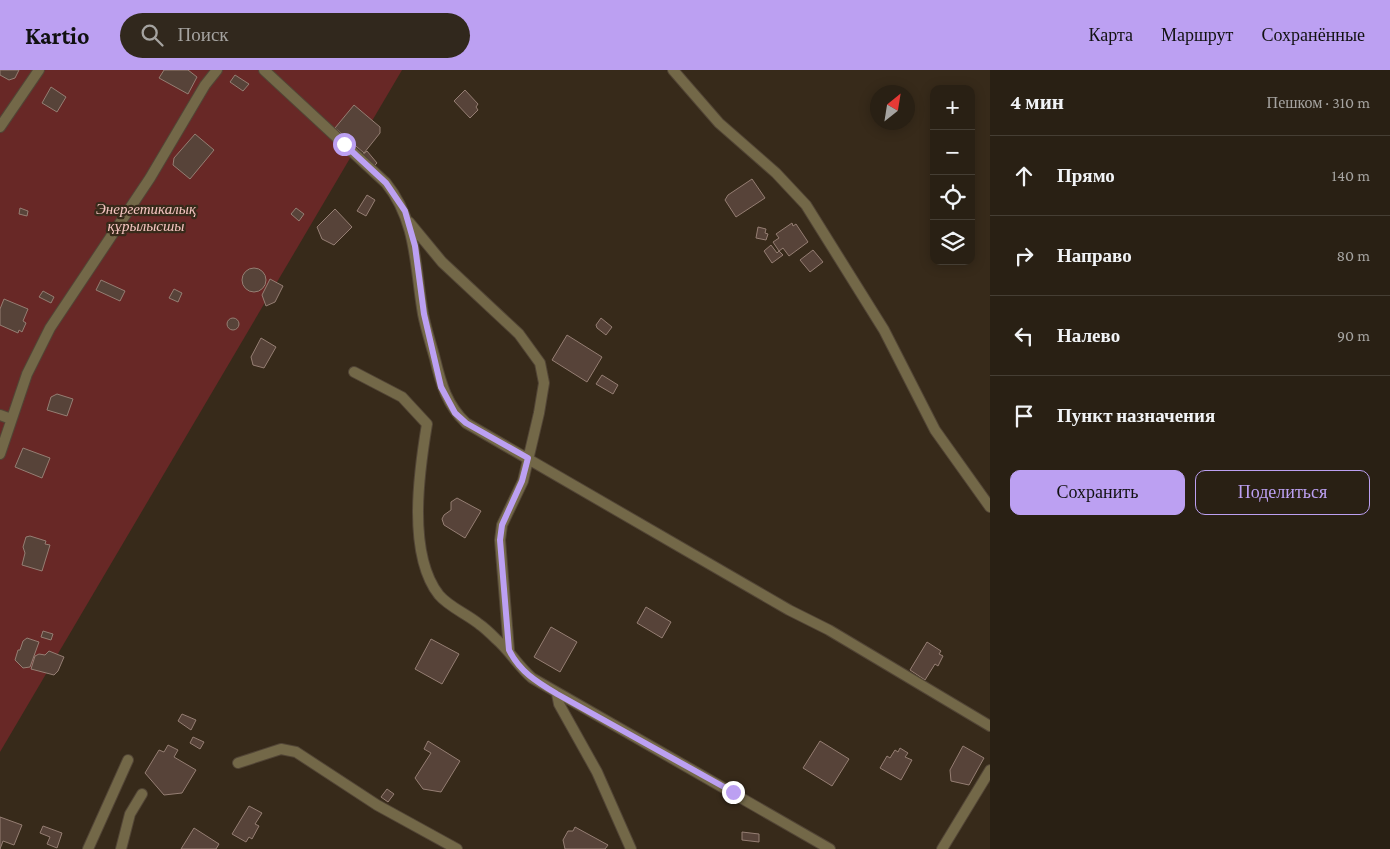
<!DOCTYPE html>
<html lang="ru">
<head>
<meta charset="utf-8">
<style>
	:root { --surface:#292014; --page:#31281d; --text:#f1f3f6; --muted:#a5a3a0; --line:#453e34; --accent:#bca0f2 }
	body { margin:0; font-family:"Crimson Pro",serif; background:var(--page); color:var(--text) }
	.controls { position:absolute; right:15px; top:15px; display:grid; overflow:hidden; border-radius:10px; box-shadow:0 2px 12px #0003 }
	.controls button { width:45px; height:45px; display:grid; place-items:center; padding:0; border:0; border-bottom:1px solid var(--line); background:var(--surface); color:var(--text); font:25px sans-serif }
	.compass { position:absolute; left:870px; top:15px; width:45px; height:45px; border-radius:50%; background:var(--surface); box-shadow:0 2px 12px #0003; rotate:30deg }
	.stop { position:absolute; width:15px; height:15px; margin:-11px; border:4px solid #bca0f2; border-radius:50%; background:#fff }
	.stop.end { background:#bca0f2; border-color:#fff; box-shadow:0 1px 5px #0008 }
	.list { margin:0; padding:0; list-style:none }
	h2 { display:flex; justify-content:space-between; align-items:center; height:65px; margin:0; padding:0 20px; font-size:21px }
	h2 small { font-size:16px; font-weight:400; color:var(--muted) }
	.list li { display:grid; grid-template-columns:32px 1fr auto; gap:15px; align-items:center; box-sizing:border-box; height:80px; padding:0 20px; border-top:1px solid var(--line) }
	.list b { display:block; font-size:19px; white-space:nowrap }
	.list em { font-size:16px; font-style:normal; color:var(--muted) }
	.actions { display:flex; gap:10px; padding:15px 20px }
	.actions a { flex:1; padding:11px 0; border:1px solid var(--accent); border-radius:10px; text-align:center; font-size:18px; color:var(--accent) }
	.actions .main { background:var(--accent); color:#111 }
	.icon { flex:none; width:28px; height:28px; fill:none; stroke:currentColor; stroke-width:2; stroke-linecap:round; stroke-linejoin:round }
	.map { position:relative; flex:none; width:990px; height:779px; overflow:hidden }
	header { display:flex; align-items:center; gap:30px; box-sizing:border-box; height:70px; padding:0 25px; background:var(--accent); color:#111 }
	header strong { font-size:24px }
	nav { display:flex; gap:28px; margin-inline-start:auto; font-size:18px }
	.search { width:350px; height:45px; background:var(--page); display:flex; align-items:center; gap:12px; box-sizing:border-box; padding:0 18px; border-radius:28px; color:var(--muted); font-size:19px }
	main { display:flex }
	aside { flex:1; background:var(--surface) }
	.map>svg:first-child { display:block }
	.green { fill:#682826 }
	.building { fill:#574339; stroke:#957e73 }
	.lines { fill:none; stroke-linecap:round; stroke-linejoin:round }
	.minor-casing { stroke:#524536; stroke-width:12 }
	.minor { stroke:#736848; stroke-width:10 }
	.route { stroke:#bca0f2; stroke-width:6 }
	.labels { text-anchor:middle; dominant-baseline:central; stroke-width:4.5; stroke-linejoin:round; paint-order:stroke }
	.park-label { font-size:15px; font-style:italic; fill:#f5c5c1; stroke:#372a1a }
</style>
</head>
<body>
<header>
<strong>Kartio</strong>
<div class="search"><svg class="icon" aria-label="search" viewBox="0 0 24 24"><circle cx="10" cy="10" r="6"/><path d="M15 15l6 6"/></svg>Поиск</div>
<nav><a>Карта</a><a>Маршрут</a><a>Сохранённые</a></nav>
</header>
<main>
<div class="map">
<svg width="990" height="779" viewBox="0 0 990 779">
	<rect width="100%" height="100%" fill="#372a1a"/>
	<path class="green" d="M0,0H402L0,682Z"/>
	<path class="building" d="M0,0H19L15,8L9,10L0,5Z
		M164,0H188L197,7L188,24L159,8Z
		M235,5L249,14L243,21L230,12Z
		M51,17L66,27L57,42L42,33Z
		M465,20L478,34L476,37L478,40L470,48L454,31Z
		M354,35L380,57V63L364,83L335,58Z
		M195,64L214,80L190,109L173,95L174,88Z
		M367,81L377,93L372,98L361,86Z
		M752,109L765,128L736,147L725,130L728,125Z
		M367,125L375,130L366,146L357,141Z
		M20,138L28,141L27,146L19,144Z
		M296,138L304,144L299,151L291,144Z
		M335,139L352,157L334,175L322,169L317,157Z
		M792,153L793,156L796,154L808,172L789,186L783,178L779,181L773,172L779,168L776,164Z
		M758,157L766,159L765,163L768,164L766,170L756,168Z
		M771,175L777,183L779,181L783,185L772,193L764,181Z
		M813,180L823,192L810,202L800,190Z
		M242 210a12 12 0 1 1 24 0a12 12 0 1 1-24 0Z
		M270,209L283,216L275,232L266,236L262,225Z
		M101,210L125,221L120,231L96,220Z
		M174,219L182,223L178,232L169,228Z
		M43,221L54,227L51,233L39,227Z
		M4,229L28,239L23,251L26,253L22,262L19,260L18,263L0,255V239Z
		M601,248L612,257L606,265L597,258L596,255Z
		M227 254a6 6 0 1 1 12 0a6 6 0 1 1-12 0Z
		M567,265L602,287L587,312L552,290Z
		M261,268L276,277L264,298L253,295L251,287Z
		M602,305L618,315L613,324L596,314Z
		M57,324L73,329L67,346L47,340L51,327Z
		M23,378L50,388L42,408L15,397Z
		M457,428L481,441L465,468L444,455L442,449L444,445L451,440V432Z
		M30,466L46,471L45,474L50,475L42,501L22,495L25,483L23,477L26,467Z
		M646,537L671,552L662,568L637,553Z
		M551,557L577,572L560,602L534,587Z
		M43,561L53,564L51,570L41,567Z
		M27,568L39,572L30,597L23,598L15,590L18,580H20L23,571Z
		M431,569L459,584L442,614L415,599Z
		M927,572L941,581L939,584L943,586L938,596L935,594L925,610L910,600Z
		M49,581L64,587L58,601L54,605L31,599L35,586L39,584L45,585Z
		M182,644L196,650L191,660L178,651Z
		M193,667L204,672L200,679L190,673Z
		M428,671L460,691L441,722L423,719L415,708L431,683L424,679Z
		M820,671L849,689L832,716L803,698Z
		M168,675L178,680L174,687L196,700L182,723L164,725L145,703L159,680L164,682Z
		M963,676L984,688L969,715L951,711L950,700Z
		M900,678L908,683L905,687L912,690L901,710L880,698L887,686L890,688L895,680L898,682Z
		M387,719L394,724L388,732L381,727Z
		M249,736L262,743L255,754L259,756L252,769L249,767L246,772L232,764Z
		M0,747L22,755L14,775L3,771L0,779Z
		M43,756L62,763L57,778L47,774L50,767L40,763Z
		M575,757L608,775L605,779H565L563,770L568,761H573Z
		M194,758L219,774L216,779H181Z
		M742,762L759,764V772L742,770Z"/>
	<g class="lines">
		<g class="minor-casing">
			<path id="minor" d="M264,0L386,113C417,151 415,198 423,244C426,259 431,274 435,289C441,314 447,335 466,353L789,540L829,560L990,656
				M673,0L719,53L776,103L806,135L884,260L935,360L990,437
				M0,57L39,0
				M409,152L442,192L519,264L540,293L544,313L539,343L523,411L502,455L500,470L509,580
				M354,302L402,327L427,354C419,402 407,484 439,525C449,537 467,544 479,554C485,558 491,564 496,569C510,581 518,596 532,608L830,779
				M0,345L11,349
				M0,384L27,304L50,258L150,108L205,15L217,0
				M557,624L559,634L597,702L631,779
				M238,693L281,679L296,682L377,735L457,779
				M88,779L128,690
				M121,779L130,744L142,724
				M942,779L990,700"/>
		</g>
		<use href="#minor" class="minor"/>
	</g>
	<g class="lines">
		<path class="route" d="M344,74L386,113L405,141L415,176L424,244L441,317L455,343L466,353L528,388L522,411L502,455L500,470L509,580C520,602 537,612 557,624L733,722"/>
	</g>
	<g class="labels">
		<g class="park-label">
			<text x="146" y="139">Энергетикалық<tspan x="146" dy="17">құрылысшы</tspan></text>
		</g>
	</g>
</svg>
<div class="controls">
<button>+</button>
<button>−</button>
<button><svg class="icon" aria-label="locate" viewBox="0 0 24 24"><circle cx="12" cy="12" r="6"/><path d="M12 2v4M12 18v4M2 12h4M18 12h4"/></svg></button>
<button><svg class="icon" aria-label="layers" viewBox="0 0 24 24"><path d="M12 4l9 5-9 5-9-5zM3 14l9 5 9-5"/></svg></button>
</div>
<svg class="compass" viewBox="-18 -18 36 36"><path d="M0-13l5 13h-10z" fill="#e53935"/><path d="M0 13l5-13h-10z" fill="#a5a3a0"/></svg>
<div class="stop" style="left:344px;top:74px"></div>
<div class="stop end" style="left:733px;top:722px"></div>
</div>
<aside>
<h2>4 мин<small>Пешком · 310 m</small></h2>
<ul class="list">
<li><svg class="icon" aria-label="ahead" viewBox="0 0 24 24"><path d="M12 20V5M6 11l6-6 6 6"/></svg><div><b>Прямо</b></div><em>140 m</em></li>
<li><svg class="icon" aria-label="right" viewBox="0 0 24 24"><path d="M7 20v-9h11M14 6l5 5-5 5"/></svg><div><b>Направо</b></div><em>80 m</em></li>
<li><svg class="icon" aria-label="left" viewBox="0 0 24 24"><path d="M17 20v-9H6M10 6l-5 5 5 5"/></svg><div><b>Налево</b></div><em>90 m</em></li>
<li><svg class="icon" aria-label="arrive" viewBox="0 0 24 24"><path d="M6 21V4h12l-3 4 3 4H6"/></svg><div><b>Пункт назначения</b></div></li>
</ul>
<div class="actions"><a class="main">Сохранить</a><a>Поделиться</a></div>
</aside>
</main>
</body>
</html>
